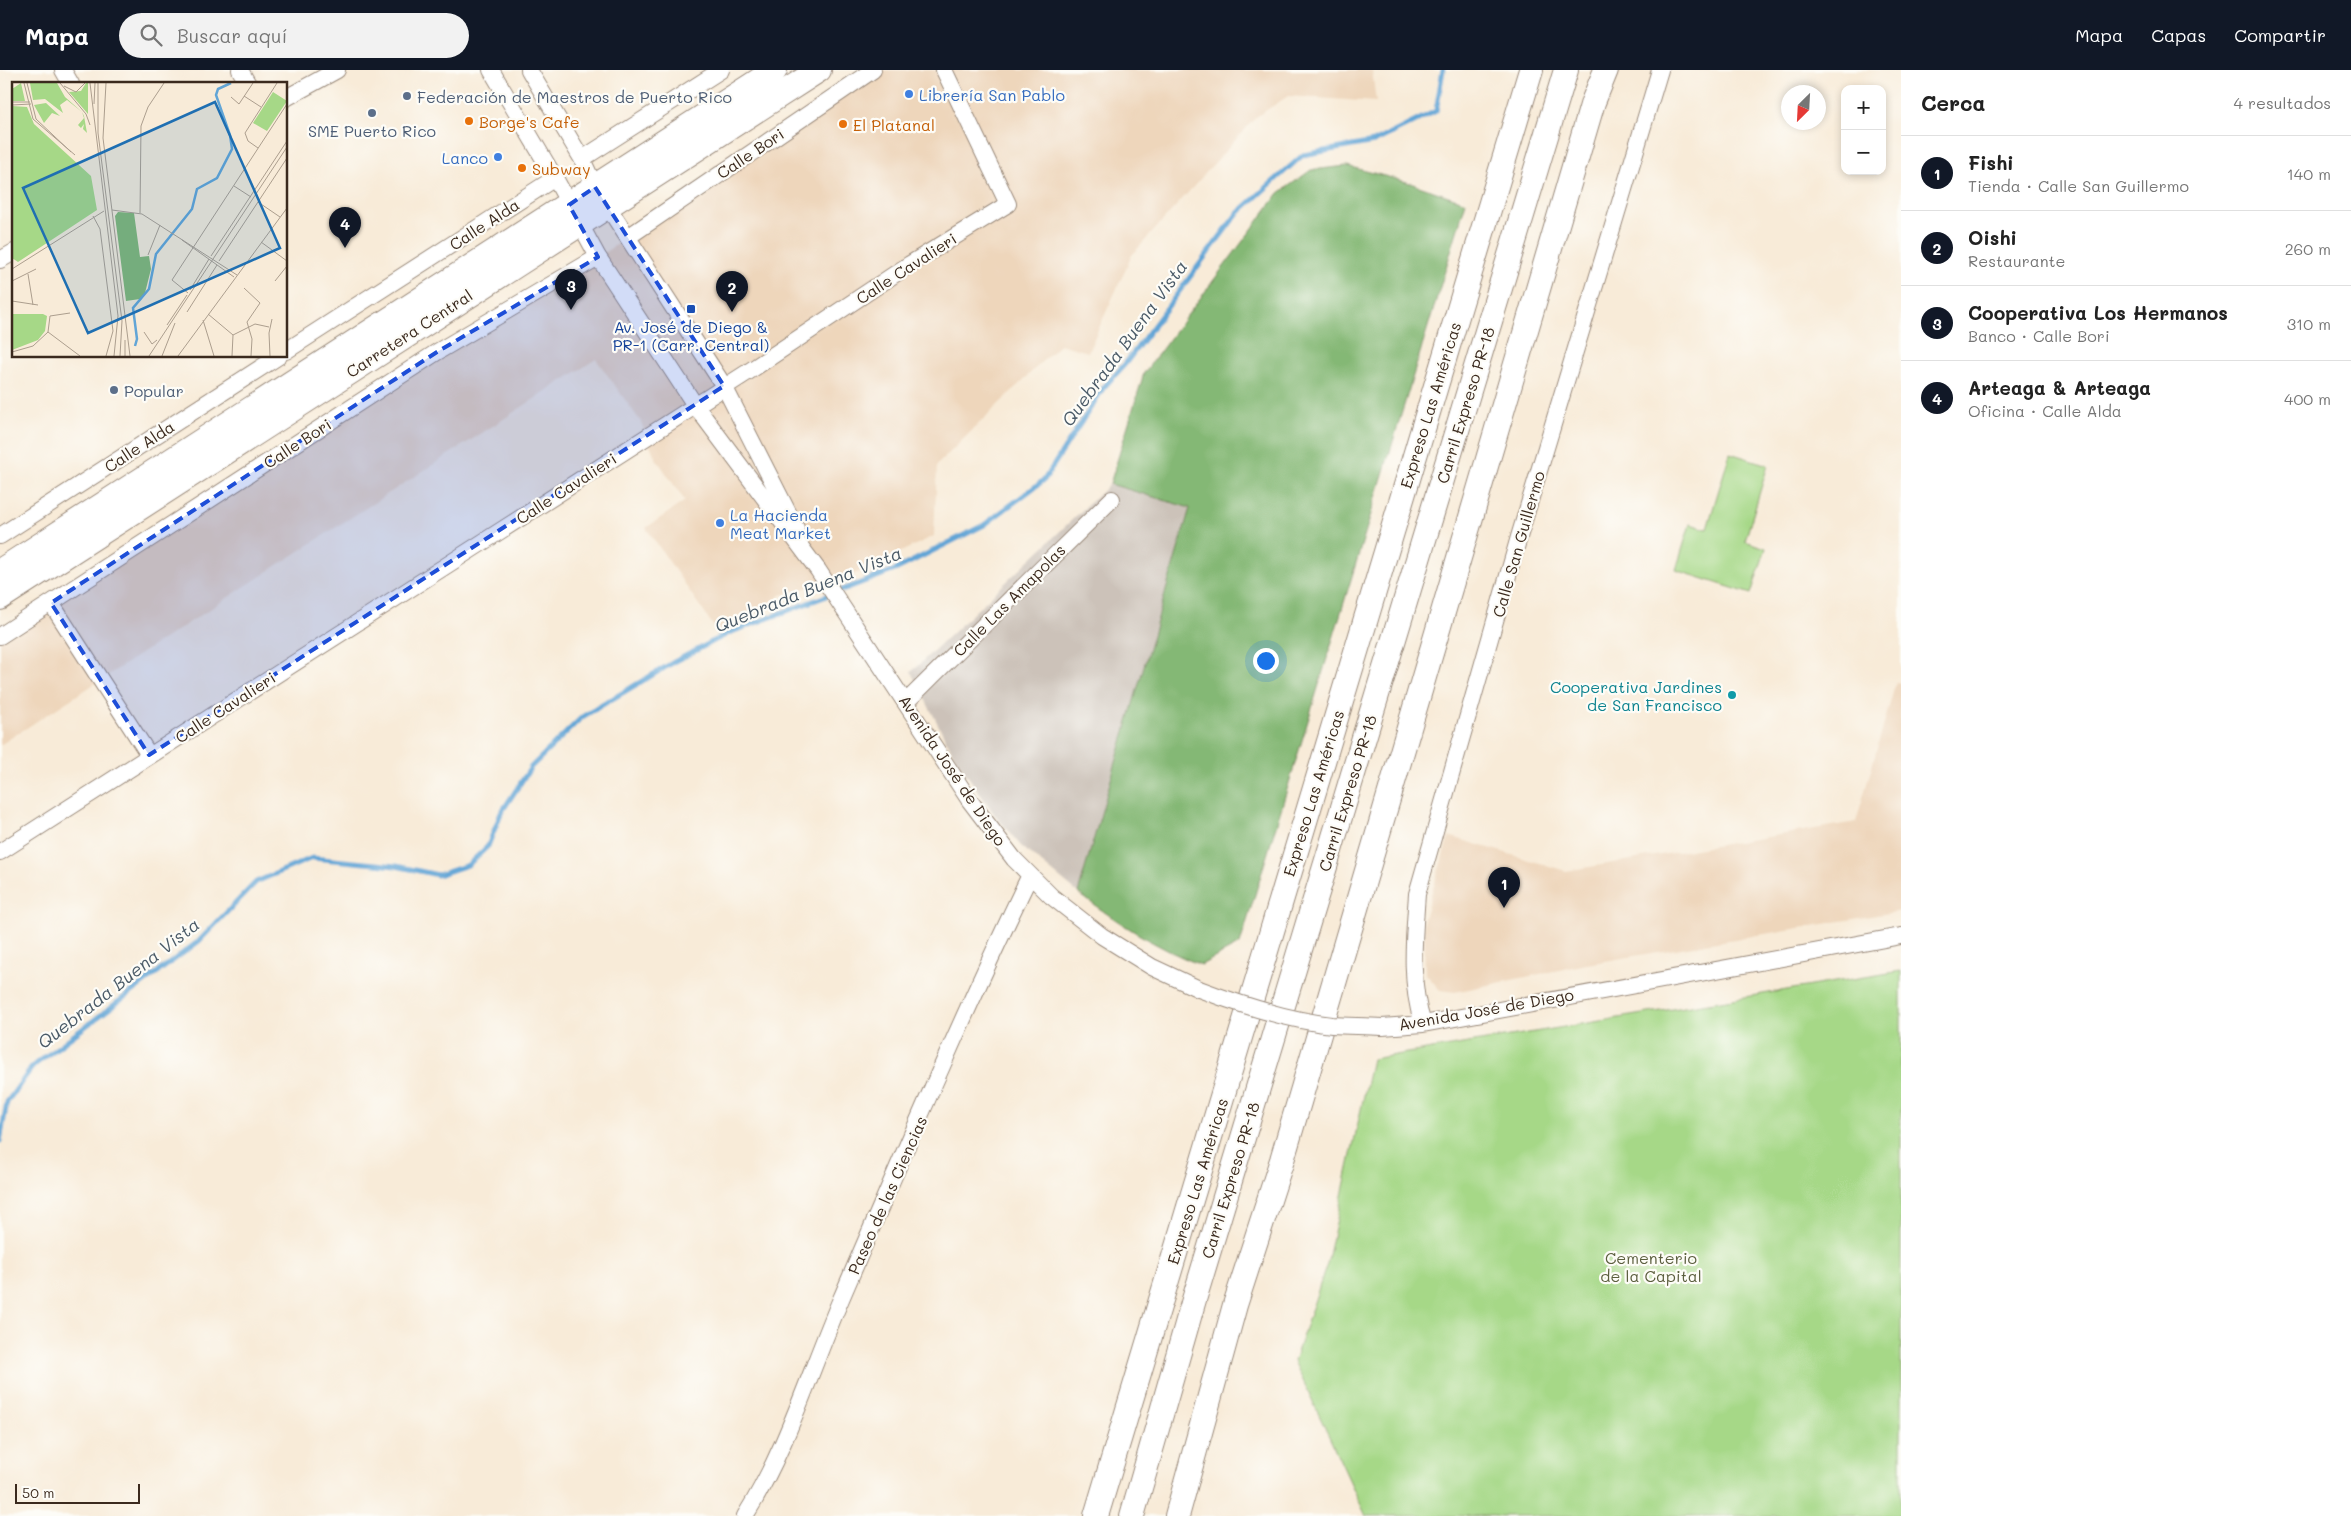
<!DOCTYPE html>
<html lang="es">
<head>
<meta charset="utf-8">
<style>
	:root { --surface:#fff; --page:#f2f2f2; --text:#222; --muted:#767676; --line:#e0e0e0; --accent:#111827 }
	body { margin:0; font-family:Mali,sans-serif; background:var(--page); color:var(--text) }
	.controls { position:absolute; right:15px; top:15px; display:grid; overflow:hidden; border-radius:10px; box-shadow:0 2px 8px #0003 }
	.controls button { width:45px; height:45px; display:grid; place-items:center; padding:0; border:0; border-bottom:1px solid var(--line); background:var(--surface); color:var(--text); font:25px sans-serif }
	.compass { position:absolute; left:1781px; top:15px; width:45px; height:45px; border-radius:50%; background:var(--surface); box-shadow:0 2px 8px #0003; rotate:204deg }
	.scale { position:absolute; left:15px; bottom:12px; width:125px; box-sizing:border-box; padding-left:5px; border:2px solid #3b2a1e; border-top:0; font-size:14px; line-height:18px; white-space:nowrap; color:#3b2a1e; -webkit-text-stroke:4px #fdfcf7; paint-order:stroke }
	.you { position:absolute; left:1265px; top:590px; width:18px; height:18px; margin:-12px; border:4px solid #fff; border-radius:50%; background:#1a73e8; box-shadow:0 0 0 8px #1a73e833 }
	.badge { display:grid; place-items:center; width:32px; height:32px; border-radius:50%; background:var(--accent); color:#fff; font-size:16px; font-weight:700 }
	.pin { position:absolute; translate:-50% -41px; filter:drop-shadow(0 1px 2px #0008) }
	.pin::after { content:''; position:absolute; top:26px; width:18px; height:15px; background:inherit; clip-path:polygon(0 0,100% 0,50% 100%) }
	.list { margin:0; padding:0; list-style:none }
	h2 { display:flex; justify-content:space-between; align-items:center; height:65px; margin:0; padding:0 20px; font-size:21px }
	h2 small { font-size:16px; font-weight:400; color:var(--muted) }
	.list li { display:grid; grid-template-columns:32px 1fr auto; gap:15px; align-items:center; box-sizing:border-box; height:75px; padding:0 20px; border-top:1px solid var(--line) }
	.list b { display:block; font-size:19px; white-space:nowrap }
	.list p { margin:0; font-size:16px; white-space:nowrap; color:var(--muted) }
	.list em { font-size:16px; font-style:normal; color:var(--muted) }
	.icon { flex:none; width:28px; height:28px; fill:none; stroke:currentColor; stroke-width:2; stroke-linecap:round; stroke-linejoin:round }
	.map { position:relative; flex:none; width:1901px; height:1446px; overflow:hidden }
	header { display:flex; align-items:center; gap:30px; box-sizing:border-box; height:70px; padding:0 25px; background:var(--accent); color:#fff }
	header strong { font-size:24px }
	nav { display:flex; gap:28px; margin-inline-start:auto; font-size:18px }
	.search { width:350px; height:45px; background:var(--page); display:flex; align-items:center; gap:12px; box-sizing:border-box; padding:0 18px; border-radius:28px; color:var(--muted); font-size:19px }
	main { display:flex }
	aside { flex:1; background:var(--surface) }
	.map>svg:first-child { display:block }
	.built { fill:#eed6bb }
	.industrial { fill:#ccc2b9 }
	.green { fill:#a6d887; stroke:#708152 }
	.forest { fill:#84b874; stroke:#607149 }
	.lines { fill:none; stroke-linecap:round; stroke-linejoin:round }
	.stream { stroke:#62a5d6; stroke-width:5 }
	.minor-casing { stroke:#9a8a7b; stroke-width:18 }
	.highway-casing { stroke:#9a8a7b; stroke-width:26 }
	.minor { stroke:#fff; stroke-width:16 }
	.highway { stroke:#fff; stroke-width:24 }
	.minor-bridge-casing { stroke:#9a8a7b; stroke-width:18; stroke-linecap:butt }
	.minor-bridge { stroke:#fff; stroke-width:16 }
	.marked { fill:#1d4ed8; fill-opacity:0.2; stroke:#1d4ed8; stroke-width:4; stroke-dasharray:10 6; stroke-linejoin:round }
	.shop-dot { fill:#3f7fe0; stroke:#fdfcf7; stroke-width:2 }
	.service-dot { fill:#5c6f8a; stroke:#fdfcf7; stroke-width:2 }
	.food-dot { fill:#e8710a; stroke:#fdfcf7; stroke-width:2 }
	.transit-dot { fill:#1a4fb4; stroke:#fdfcf7; stroke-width:2 }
	.culture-dot { fill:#0f9aa8; stroke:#fdfcf7; stroke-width:2 }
	.labels { text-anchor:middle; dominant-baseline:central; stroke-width:4.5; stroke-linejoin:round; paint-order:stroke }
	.shop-label { font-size:16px; fill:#366cbe; stroke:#fdfcf7; text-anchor:start }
	.service-label { font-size:16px; fill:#4e5e75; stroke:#fdfcf7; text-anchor:start }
	.food-label { font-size:16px; fill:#c56008; stroke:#fdfcf7; text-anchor:start }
	.street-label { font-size:16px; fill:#3b2a1e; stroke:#fdfcf7 }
	.transit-label { font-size:16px; fill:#164399; stroke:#fdfcf7 }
	.culture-label { font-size:16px; fill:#0d838f; stroke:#fdfcf7; text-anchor:end }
	.park-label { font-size:16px; fill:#5b5e3e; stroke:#fdfcf7 }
	.water-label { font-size:18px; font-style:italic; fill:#4b5b68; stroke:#fdfcf7 }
	.inset-river { fill:none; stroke:#62a5d6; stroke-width:2.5 }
	.inset-road { fill:none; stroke:#ac9e8e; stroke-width:1 }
	.view { fill:#1f6fb2; fill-opacity:0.15; stroke:#1f6fb2; stroke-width:2.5 }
	.inset-edge { fill:none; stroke:#3b2a1e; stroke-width:2.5 }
</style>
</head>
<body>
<header>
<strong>Mapa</strong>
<div class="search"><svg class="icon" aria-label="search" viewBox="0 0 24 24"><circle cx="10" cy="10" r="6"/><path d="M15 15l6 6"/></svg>Buscar aquí</div>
<nav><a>Mapa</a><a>Capas</a><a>Compartir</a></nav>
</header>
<main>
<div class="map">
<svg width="1901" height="1446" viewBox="0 0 1901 1446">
	<rect width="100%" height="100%" fill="#fdfcf7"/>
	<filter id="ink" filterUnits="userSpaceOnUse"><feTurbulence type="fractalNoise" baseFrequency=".02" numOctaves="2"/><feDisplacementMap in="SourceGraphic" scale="10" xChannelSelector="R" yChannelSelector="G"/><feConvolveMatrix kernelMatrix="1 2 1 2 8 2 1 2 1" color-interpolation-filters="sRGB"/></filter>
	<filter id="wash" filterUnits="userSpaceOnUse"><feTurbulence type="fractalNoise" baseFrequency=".0096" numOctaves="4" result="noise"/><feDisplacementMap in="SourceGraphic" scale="20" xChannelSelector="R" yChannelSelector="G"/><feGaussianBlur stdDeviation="1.12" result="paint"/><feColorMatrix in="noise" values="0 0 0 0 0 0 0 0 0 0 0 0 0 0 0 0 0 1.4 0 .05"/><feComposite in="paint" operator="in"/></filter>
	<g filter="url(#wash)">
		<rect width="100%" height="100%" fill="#f8ebd8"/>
		<path class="built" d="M873,0H1372L1376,32L1288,26L1256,47L1132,185L1088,282L1060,274L937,395L934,466L857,503L781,525L721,567L646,458L685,431L655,387L641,352L596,289L0,675V566L598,187Z
			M1896,612L1901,613V841L1587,894L1455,922L1440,920L1425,903L1424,848L1449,766L1566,801L1856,752Z"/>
		<path class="industrial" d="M1110,414L1190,438L1078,823L1021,776L995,745L956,689L911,602Z"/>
		<path class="green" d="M1730,383L1768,395L1745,471L1766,478L1751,524L1676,500L1690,454L1707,459Z
			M1901,901V1446H1366L1294,1291L1327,1194L1372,989Z"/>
		<path class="forest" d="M1347,96L1407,112L1466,132L1240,874L1201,895C1156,878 1117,852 1078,823L1190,438L1110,414L1144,303L1279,123L1311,100Z"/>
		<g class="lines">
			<path class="stream" d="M0,1071L7,1032L33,996L199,871L256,812L312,788L396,796L438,805L468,795L488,776L501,743L531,697L582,647L674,592L729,563L895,500L984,455L1044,410L1104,317L1125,294L1237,144L1303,85L1374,72L1436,41L1443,0"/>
		</g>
	</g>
	<g filter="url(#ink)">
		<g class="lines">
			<g class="minor-casing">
				<path id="minor" d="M63,0L71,14
					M240,0L248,14
					M491,0L555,108L598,187L695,335L818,500L970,731L1014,789L1051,826L1102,866L1152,897L1199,919
					M529,0L582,89L595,117L724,316L796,458
					M286,28L337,0
					M582,89L721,0
					M628,167L873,0
					M0,190L14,182
					M286,281L555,108
					M0,466L279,286
					M51,533L149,685
					M0,566L437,282L598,187
					M906,632L1112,429
					M0,782L748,302L910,194L1008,134L944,0
					M1423,954C1409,911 1414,868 1417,824L1519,467L1660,0
					M1382,957L1423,954L1901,866
					M745,1446C787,1379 810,1301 841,1229C902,1087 963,944 1030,805"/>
			</g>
			<g class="highway-casing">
				<path id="highway" d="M0,501L775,0
					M0,528L819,0
					M1096,1446L1531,0
					M1132,1446L1193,1233L1566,0
					M1177,1446L1235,1235L1282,1090L1593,32L1606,0"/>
			</g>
			<use href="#minor" class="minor"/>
			<use href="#highway" class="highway"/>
			<g class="minor-bridge-casing">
				<path id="minor-bridge" d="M1199,919C1241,935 1287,950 1332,955C1348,956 1365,956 1382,957"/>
			</g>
			<use href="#minor-bridge" class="minor-bridge"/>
		</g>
	</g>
	<path class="marked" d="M595,117L724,316L149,685L51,533L437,282L598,187L569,135Z"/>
	<g class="shop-dot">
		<circle cx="909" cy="24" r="5"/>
		<circle cx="498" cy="87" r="5"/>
		<circle cx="720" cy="453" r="5"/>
	</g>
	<g class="service-dot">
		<circle cx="407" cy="26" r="5"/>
		<circle cx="372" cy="43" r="5"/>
		<circle cx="114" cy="320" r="5"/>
	</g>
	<g class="food-dot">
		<circle cx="469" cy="51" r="5"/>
		<circle cx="843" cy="54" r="5"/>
		<circle cx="522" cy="98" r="5"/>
	</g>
	<rect class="transit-dot" x="686" y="234" width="10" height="10" rx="2.5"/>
	<circle class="culture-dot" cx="1732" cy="625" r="5"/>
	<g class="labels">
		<g class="shop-label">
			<text x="919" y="24">Librería San Pablo</text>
			<text x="488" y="87" text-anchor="end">Lanco</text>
			<text x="730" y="444">La Hacienda<tspan x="730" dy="18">Meat Market</tspan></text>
		</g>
		<g class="service-label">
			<text x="417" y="26">Federación de Maestros de Puerto Rico</text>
			<text x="372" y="60" text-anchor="middle">SME Puerto Rico</text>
			<text x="124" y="320">Popular</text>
		</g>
		<g class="food-label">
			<text x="479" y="51">Borge's Cafe</text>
			<text x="853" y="54">El Platanal</text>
			<text x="532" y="98">Subway</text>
		</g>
		<g class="street-label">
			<text transform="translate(750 83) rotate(-34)">Calle Bori</text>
			<text transform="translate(484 154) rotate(-33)">Calle Alda</text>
			<text transform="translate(906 198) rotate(-33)">Calle Cavalieri</text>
			<text transform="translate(409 263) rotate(-33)">Carretera Central</text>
			<text transform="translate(1430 335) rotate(-73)">Expreso Las Américas</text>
			<text transform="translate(1465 335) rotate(-73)">Carril Expreso PR-18</text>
			<text transform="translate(297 373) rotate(-33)">Calle Bori</text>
			<text transform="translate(139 376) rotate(-33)">Calle Alda</text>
			<text transform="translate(566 418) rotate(-33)">Calle Cavalieri</text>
			<text transform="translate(1518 474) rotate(-74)">Calle San Guillermo</text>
			<text transform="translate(1009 530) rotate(-45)">Calle Las Amapolas</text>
			<text transform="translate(225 637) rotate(-33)">Calle Cavalieri</text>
			<text transform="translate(953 700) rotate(56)">Avenida José de Diego</text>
			<text transform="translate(1313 723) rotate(-73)">Expreso Las Américas</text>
			<text transform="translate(1347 723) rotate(-73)">Carril Expreso PR-18</text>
			<text transform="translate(1486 939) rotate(-10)">Avenida José de Diego</text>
			<text transform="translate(1230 1110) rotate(-73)">Carril Expreso PR-18</text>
			<text transform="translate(1197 1111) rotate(-73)">Expreso Las Américas</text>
			<text transform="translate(887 1125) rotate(-66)">Paseo de las Ciencias</text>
		</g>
		<g class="transit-label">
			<text x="691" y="256">Av. José de Diego &amp;<tspan x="691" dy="18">PR-1 (Carr. Central)</tspan></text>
		</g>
		<g class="culture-label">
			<text x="1722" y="616">Cooperativa Jardines<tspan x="1722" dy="18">de San Francisco</tspan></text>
		</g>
		<g class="park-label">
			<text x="1651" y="1187">Cementerio<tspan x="1651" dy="18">de la Capital</tspan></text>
		</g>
		<g class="water-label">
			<text transform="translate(1124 273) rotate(-54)">Quebrada Buena Vista</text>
			<text transform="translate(808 519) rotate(-22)">Quebrada Buena Vista</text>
			<text transform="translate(118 913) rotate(-38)">Quebrada Buena Vista</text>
		</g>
	</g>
	<g transform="translate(12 12)">
		<rect width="275" height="275" fill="#f8ebd8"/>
		<path d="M9,1L13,19H1L0,7ZM18,1H45L53,15L70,30L72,34L75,51L71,47L72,42L69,46L66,43L72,36L70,30L55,18L48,23L51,31L33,17L21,18ZM74,1H76V32L57,10L69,9ZM261,10L275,19L255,49L241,41ZM34,21L48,34L40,31L32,41L22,23ZM0,24L15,25L22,42L79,94L85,128L6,180L0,176ZM0,232H31L35,234L33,249L26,258L0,268Z" fill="#a6d887"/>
		<path d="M106,130L122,131L128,175L137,174L139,187L133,211L128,217L114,219L103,134Z" fill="#84b874"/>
		<path class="inset-river" d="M123,264L125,257L121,226L137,207L144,172L180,127L185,107L205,96L220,67L218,53L204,13L206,7L219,1"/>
		<path class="inset-road" d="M12,1L21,37L63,73M15,1L24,37L59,70M48,1L74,32L78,43M78,1L106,234L102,274M86,1V51L110,239L108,274M94,1L91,56L118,274M52,4L64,10L73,1M232,14L249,25M219,15L227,22L241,1M0,20H18M82,22L83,1M0,23L19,22M246,66L236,59L233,51L265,1M222,104L239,115M246,120L268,135M100,128L130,132L225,193M128,131L129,44L136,25L152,1M81,134L88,147L101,249L94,274M170,158L222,195M249,160L275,179M136,173L148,143M199,174L275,59M207,179L275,76M0,187L92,129M16,192L21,223M0,199L24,187M263,199L275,184M232,206L248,221L235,240L240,257L239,274M178,208L197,177M176,211L160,198L275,22M0,219L26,223M175,230L205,183M196,232L221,253L220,274M191,238L202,274M155,243L175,213M36,250L68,274M36,250L38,234L58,231M132,250L140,262L145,258M221,253L243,242L257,245M0,270L21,264L36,250M113,274V258M137,274L275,65M150,274L163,241M166,274L275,126M258,274L257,251L260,237"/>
		<path class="view" d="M203,20L268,166L76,251L11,106Z"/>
		<rect width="275" height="275" class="inset-edge"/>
	</g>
</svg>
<div class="controls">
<button>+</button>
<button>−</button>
</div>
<svg class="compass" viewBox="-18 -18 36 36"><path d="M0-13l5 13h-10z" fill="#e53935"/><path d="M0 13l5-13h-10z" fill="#767676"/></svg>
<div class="scale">50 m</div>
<div class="you"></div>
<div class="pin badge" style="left:1504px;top:838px">1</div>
<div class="pin badge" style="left:732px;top:242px">2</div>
<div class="pin badge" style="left:571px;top:240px">3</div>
<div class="pin badge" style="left:345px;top:178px">4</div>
</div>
<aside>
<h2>Cerca<small>4 resultados</small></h2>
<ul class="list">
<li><span class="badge">1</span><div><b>Fishi</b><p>Tienda · Calle San Guillermo</p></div><em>140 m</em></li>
<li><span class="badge">2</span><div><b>Oishi</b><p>Restaurante</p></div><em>260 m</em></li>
<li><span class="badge">3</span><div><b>Cooperativa Los Hermanos</b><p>Banco · Calle Bori</p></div><em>310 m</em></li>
<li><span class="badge">4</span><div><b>Arteaga &amp; Arteaga</b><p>Oficina · Calle Alda</p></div><em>400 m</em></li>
</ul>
</aside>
</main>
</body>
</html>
